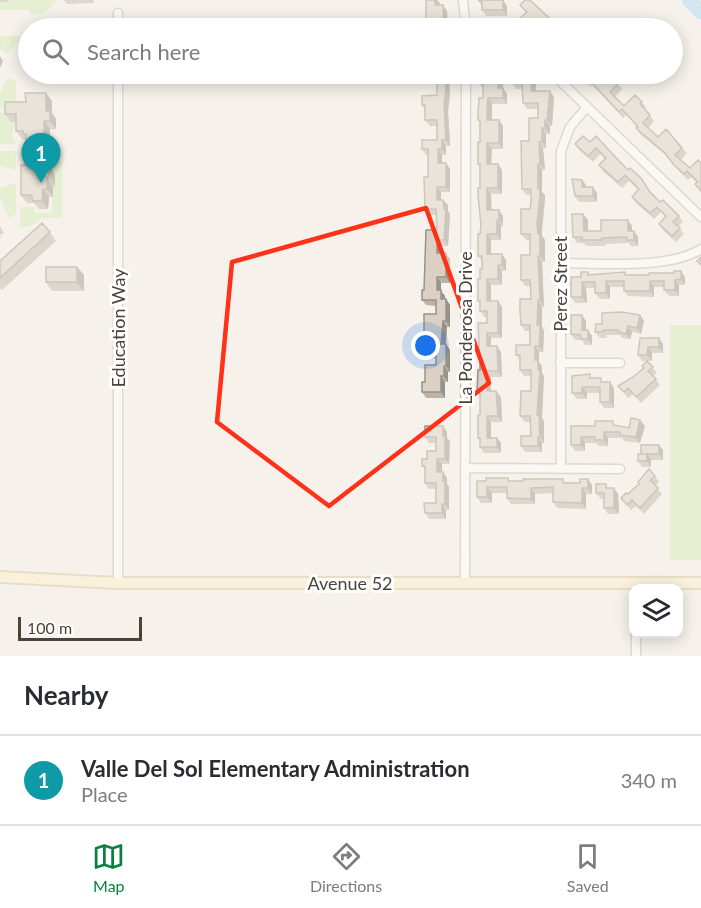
<!DOCTYPE html>
<html lang="en">
<head>
<meta charset="utf-8">
<style>
	:root { --surface:#fff; --page:#f7f7f7; --text:#2b2b33; --muted:#7c7c81; --line:#e1e1e2; --accent:#0b8043 }
	body { margin:0; font-family:Lato,sans-serif; background:var(--page); color:var(--text) }
	.controls { position:absolute; right:18px; bottom:18px; display:grid; overflow:hidden; border-radius:12px; box-shadow:0 3px 15px #0003 }
	.controls button { width:54px; height:54px; display:grid; place-items:center; padding:0; border:0; border-bottom:2px solid var(--line); background:var(--surface); color:var(--text); font:30px sans-serif }
	.scale { position:absolute; left:18px; bottom:15px; width:124px; box-sizing:border-box; padding-left:6px; border:3px solid #4b4338; border-top:0; font-size:16px; line-height:21px; white-space:nowrap; color:#4b4338; -webkit-text-stroke:4px #fff; paint-order:stroke }
	.you { position:absolute; left:426px; top:346px; width:21px; height:21px; margin:-15px; border:4px solid #fff; border-radius:50%; background:#1a73e8; box-shadow:0 0 0 9px #1a73e833 }
	.badge { display:grid; place-items:center; width:39px; height:39px; border-radius:50%; background:var(--accent); color:#fff; font-size:20px; font-weight:700 }
	.pin { position:absolute; translate:-50% -50px; filter:drop-shadow(0 2px 3px #0008) }
	.pin::after { content:''; position:absolute; top:32px; width:21px; height:18px; background:inherit; clip-path:polygon(0 0,100% 0,50% 100%) }
	.list { margin:0; padding:0; list-style:none }
	h2 { display:flex; justify-content:space-between; align-items:center; height:78px; margin:0; padding:0 24px; font-size:26px }
	h2 small { font-size:20px; font-weight:400; color:var(--muted) }
	.list li { display:grid; grid-template-columns:39px 1fr auto; gap:18px; align-items:center; box-sizing:border-box; height:90px; padding:0 24px; border-top:2px solid var(--line) }
	.list b { display:block; font-size:22px; white-space:nowrap }
	.list p { margin:0; font-size:20px; white-space:nowrap; color:var(--muted) }
	.list em { font-size:20px; font-style:normal; color:var(--muted) }
	.icon { flex:none; width:33px; height:33px; fill:none; stroke:currentColor; stroke-width:2; stroke-linecap:round; stroke-linejoin:round }
	.map { position:relative; flex:none; width:701px; height:656px; overflow:hidden }
	.search { position:absolute; background:var(--surface); box-shadow:0 3px 15px #0003; left:18px; right:18px; top:18px; height:66px; display:flex; align-items:center; gap:15px; box-sizing:border-box; padding:0 21px; border-radius:33px; color:var(--muted); font-size:22px }
	.sheet { height:168px; background:var(--surface) }
	nav { display:flex; justify-content:space-around; align-items:center; box-sizing:border-box; height:84px; border-top:2px solid var(--line); background:var(--surface); font-size:16px; color:var(--muted) }
	nav a { display:grid; justify-items:center; gap:3px }
	nav .on { color:var(--accent) }
	.map>svg:first-child { display:block }
	.green { fill:#d4ebb3 }
	.lines { fill:none; stroke-linecap:round; stroke-linejoin:round }
	.river { stroke:#a7d7f3; stroke-width:15 }
	.street-casing { stroke:#c2baad; stroke-width:11 }
	.secondary-casing { stroke:#d7c49a; stroke-width:14 }
	.street { stroke:#fff; stroke-width:8 }
	.secondary { stroke:#fff0cc; stroke-width:10 }
	.wall { fill:#bcb3a8 }
	.shaded-wall { fill:#999288 }
	.building { fill:#dbd0c3; stroke:#999288; stroke-width:1.5 }
	.marked { fill:none; stroke:#ff3119; stroke-width:4.5; stroke-linejoin:round }
	.labels { text-anchor:middle; dominant-baseline:central; stroke-width:6; stroke-linejoin:round; paint-order:stroke }
	.street-label { font-size:18px; fill:#4b4338; stroke:#fff }
</style>
</head>
<body>
<div class="map">
<svg width="701" height="656" viewBox="0 0 701 656">
	<rect width="100%" height="100%" fill="#f6f2eb"/>
	<path class="green" d="M0,0H58L43,14H30L29,10H0Z
		M0,36H20V40L7,53L0,50Z
		M8,77L16,81V111L0,108V93Z
		M0,112L10,114V121L16,122L12,133L16,144H0Z
		M0,151H16V170L0,166Z
		M53,161H62V218H42L31,226L20,227V207H34V213H52Z
		M16,183V214L9,218L0,198V188Z
		M670,325H701V560H670Z"/>
	<g class="lines">
		<path class="river" d="M689,0L701,12"/>
		<g class="street-casing">
			<path id="street" d="M463,0L466,28
				M118,13V28
				M466,28H490
				M118,74V583
				M553,74L701,217
				M560,263C600,263 668,270 701,249
				M560,363H620
				M465,468L620,469
				M561,469V151L570,127L587,107
				M465,583L466,74
				M636,656V634"/>
		</g>
		<g class="secondary-casing">
			<path id="secondary" d="M0,577L118,583H701"/>
		</g>
		<use href="#street" class="street"/>
		<use href="#secondary" class="secondary"/>
	</g>
	<path class="wall" d="M0,0H8V2H0Z
		M62,0H94V3L67,4L65,1Z
		M503,0L507,6V16H486L482,10V7L479,1Z
		M520,5L560,28H530L524,24L520,18L526,13Z
		M422,74H445L449,79L450,94L448,111L450,146H446V155H442V163L450,169V192H441V200L448,205V211L450,214L448,246H441V253L450,259V283H441V291L445,296V299H446L450,305V327H447L446,344L450,350V372H448V382H445V398H426L422,392L425,382L436,365V358L426,359L422,353L424,335L436,314V306L426,305L422,300L437,230L436,215H430L425,209L428,177V155H426L422,149L437,140V126H430L425,120V111L422,105L437,95V80H426Z
		M503,74V88L507,94V104H492V120L503,126V149H492L491,156V164L502,170V194H491V210L503,216V226H501V240H491V254L506,260V271H502V285H491V301H498L502,307V338H491V346L501,352L502,377H491V391H496L501,397L502,422H491V438H497L501,443V453H484L480,447V441L478,438L480,415V395L477,392L487,317H484L480,311V305L478,301L480,279L482,269V261L478,256L480,234V168L478,164L480,142V124L478,120L483,98V89L479,83Z
		M578,74H605L610,78L618,84L622,89L615,97L624,106L642,102L646,107L645,109L654,121L648,128L658,137L682,148L687,153L681,160L690,168L701,163V192L695,184L697,183L691,177L688,180L679,171L669,158L640,134L636,128L638,127L626,115L623,118L599,92L592,85L591,87Z
		M536,79V91L554,97L552,126H550V134H546V148H543L545,170H542V192L545,195V202L542,230V236L545,240V262H542L544,307H542V327L544,331V338L543,352H539V362L542,366V373L544,376L542,418L544,421V443H542V452H525L521,446L531,436L530,422H525L520,416L531,391V376H524L520,370V360L516,355L530,345V331H525L521,325L531,299L530,286H525L521,280L530,255V240H526L521,234L530,209L531,195H526L522,189L529,141L538,118V109H527L523,103L522,89H516L512,83Z
		M52,101V113L56,119V129H50V167L55,174V186H53V197H49L48,209H39L34,203H27L21,195L26,165V139H22L16,131V122H11L5,114L26,102Z
		M590,142L622,164L660,202L679,216L683,222L678,226L684,234L676,242L663,230L659,224L665,217L661,212L654,219L636,203L632,197L638,190L629,181L622,188L603,171L599,165L605,159L600,154L593,162L579,150L575,144Z
		M586,185V187L597,193V202H579L575,196Z
		M588,220V231H601L632,226V231L638,237V246H631L629,243L606,244V246H586L584,243H577L573,237Z
		M0,226L4,233L0,235L1,238H0Z
		M50,232L56,241L2,290L0,288V261Z
		M77,267L84,275V291H52L46,282Z
		M588,272L590,275L685,277V285H679V296H669L664,290V287H654V297L628,296L624,291V287H610V299H600L595,293V288H586L587,303H575L571,297L581,277Z
		M640,315L644,321L641,334L632,332L630,339L622,338L620,335H607V338H600L595,332L602,324Z
		M586,321V330L592,336V345H585L582,340H575L571,334Z
		M640,338L663,344V353H652V361H647L657,373L653,376L660,385L641,403L633,394L628,398L618,386L633,377L643,368L646,361H642L638,355Z
		M592,378L603,382L614,388V408H604L600,402V393H587V399H577L572,393Z
		M617,425L629,428L645,426L640,443L624,441L622,438H608V446H599L596,443H585V451H575L571,445V426Z
		M443,426L447,432V438L450,441L449,464H442V472H443L447,478V484L449,487V510H446V519H429L425,513L436,503V489H429L425,483V470L422,466L427,459L436,451V443H429L425,437Z
		M659,445L663,450V460H651V467H642L638,461L642,454Z
		M655,476L659,482L655,486L662,494L644,514L636,506L631,510L621,498L628,494Z
		M508,478L510,481L566,483H580L588,479L592,485V494H586V509L557,508L553,502V493L535,494V504H511L507,498V493H492V503H481L477,497L486,481Z
		M606,484L608,488L618,494L619,514H608L604,508V499H601L596,493Z"/>
	<path class="shaded-wall" d="M435,0H437L440,3V11L435,5Z
		M503,0L507,6V16L503,10Z
		M443,5L447,11L448,28H444Z
		M0,56L3,61L0,68Z
		M445,74L449,79L450,94L448,111L450,146L446,140L444,105Z
		M498,74H503L502,94L498,88Z
		M532,74L536,79V97L531,91Z
		M503,88L507,94V104L503,98Z
		M550,91L554,97L552,126L547,120Z
		M46,93L52,101V113L56,119V129L50,121L46,111Z
		M488,98L492,104V126L487,120Z
		M499,120L503,126V149L499,143Z
		M545,120L550,126V134L545,128Z
		M44,121L50,129V167L55,174V186L49,177L44,165Z
		M542,128L546,134V148L542,142Z
		M442,140L446,146V155L442,149Z
		M539,142L543,148L545,170L540,164Z
		M487,143L492,149L491,170L487,164Z
		M438,149L442,155V169L438,163Z
		M446,163L450,169V192L446,187Z
		M498,164L502,170V194L498,188Z
		M538,164L542,170V192L545,195L542,230V236L545,240V262L540,256L538,234Z
		M47,177L53,186V197L47,189Z
		M582,180L586,185V193L582,187Z
		M437,187L441,192V205L437,200Z
		M593,187L597,193V202L593,196Z
		M487,188L491,194L492,216L487,210Z
		M43,189L49,197L48,209L42,201Z
		M443,200L448,205V211L450,214L448,246L444,240Z
		M499,210L503,216V226L499,220Z
		M583,214L588,220V237L584,231Z
		M497,220L501,226V240L497,234Z
		M628,220L632,226V237L628,231Z
		M634,231L638,237V246L634,240Z
		M487,234L491,240V260L487,254Z
		M437,240L441,246V259L437,253Z
		M446,253L450,259V283L446,277Z
		M502,254L506,260V271L502,265Z
		M538,256L542,262L544,307L540,300Z
		M498,265L502,271V285L498,279Z
		M77,267L84,275V291L77,282Z
		M681,271L685,277V285L681,279Z
		M437,277L441,283V291L445,296V305L441,299L437,290Z
		M487,279L491,285V307L487,301Z
		M675,280L679,285V296L675,290Z
		M606,281L610,287V299L606,293Z
		M650,281L654,287V297L650,291Z
		M582,282L586,288L587,303L582,297Z
		M446,299L450,305V327L446,321Z
		M538,300L542,307V327L544,331L543,352L539,346L537,325Z
		M498,301L502,307V338L498,333Z
		M582,315L586,321V336L582,330Z
		M640,315L644,321L641,334L637,328Z
		M443,321L447,327L445,350L441,344Z
		M628,326L632,332L630,339L626,334Z
		M588,330L592,336V345L588,339Z
		M487,333L491,338V352L487,346Z
		M659,338L663,344V353L659,347Z
		M446,344L450,350V372L446,366Z
		M497,346L501,352L502,377L498,371Z
		M535,346L539,352V362L542,366V373L544,376L542,418L544,421V443L540,437L537,415L538,370L535,360Z
		M648,347L652,353V361L647,355Z
		M444,366L448,372V382L444,376Z
		M487,371L491,377V397L487,391Z
		M441,376L445,382V398L441,392Z
		M610,382L614,388V408L610,402Z
		M582,387L587,393V399L582,393Z
		M496,391L501,397L502,422L498,416Z
		M487,416L491,422V443L487,438Z
		M640,420L645,426L640,443L636,437Z
		M443,426L447,432V438L450,441L449,464L445,459Z
		M604,432L608,438V446L604,440Z
		M538,437L542,443V452L538,446Z
		M581,437L585,443V451L581,445Z
		M497,438L501,443V453L497,447Z
		M659,445L663,450V460L659,454Z
		M647,454L651,460V467L647,461Z
		M437,459L442,464V478L437,472Z
		M443,472L447,478V484L449,487V510L445,504Z
		M588,479L592,485V494L588,488Z
		M487,487L492,493V503L487,497Z
		M531,488L535,494V504L531,499Z
		M582,488L586,494V509L582,503Z
		M614,488L618,494L619,514L614,508Z
		M442,504L446,510V519L442,513Z"/>
	<path class="building" d="M426,0H435V5H443L444,28H446H426Z
		M479,0H503V10H482V1H479Z
		M525,0H530L560,28H533L520,18L527,12L520,5Z
		M422,74H445L446,88L444,105L446,140H442V149H438V163H446V187H437V200H443L444,209H446L444,240H437V253H446V277H437V290H441V299H446V321H443L441,344H446V366H444V376H441V392H422V382H425V365H436V353H422L421,335H424V314H436V300H422V290H424L426,230H437L436,209H425L424,177H428V149H422V140H437V120H425V105H422V96L437,95V74Z
		M479,74H498V88H503V98H488L487,105V120H499V143H487V164H498V188H487V210H499V220H497V234H487V254H502V265H498V279H487V301H498V333H487V346H497L498,371H487V391H496L498,416H487V438H497V447H480V438H478V415H480V392H477L478,370H480V361L478,323H487V311H480V301H478V279H480V269H482V256H478V234H480L481,225L478,196V188H480V164H478V142H480V120H478V113L479,98H483V83H479Z
		M512,74H532L531,91H550L547,120H545V128H542V142H539L540,164H538V189H540V196L537,224L538,234H540V256H538L540,300H538L537,325H540V332L539,346H535V360H538V370H540L537,415H539L540,437H538V446H521V436H531L530,416H520L521,391H531V370H520V355H516V345H530V325H521L520,310V299H531L530,280H521V255H530V234H521V209H530L531,202V189H522L521,141H529V118H538V103H523L522,83H512Z
		M580,74H605L610,78L611,77L618,84L610,92L624,106L635,95L642,102L640,104L650,115L643,123L658,137L666,129L682,148L675,155L690,168L698,160L701,163V191L695,184L698,182L687,171L684,174L674,165L664,152L636,128L638,127L632,120L622,109L619,112L595,86L588,79L586,81Z
		M25,93H46V111L50,110V121H44V165H49V177H47V189H43L42,201H33L31,195H21V165H26V134H23V131H16V114H5V102H26Z
		M583,136L590,142L596,136L622,164L628,170L630,168L641,178L650,192L660,202L663,200L679,216L673,222L680,228L672,236L659,224L666,216L657,207L650,213L632,197L639,189L625,175L618,182L599,165L606,158L596,148L588,156L575,144Z
		M572,179L582,180V187H593V196H575Z
		M572,214H583L584,231H601V220H628V231H634V240H627V237L602,238V240H582V237H573Z
		M42,223L50,232L0,278V261Z
		M701,257V265L697,261Z
		M46,267H77V282H46Z
		M674,271H681V279L675,280V290H664V281H650V291H624V281H606V293H595V282H582V297H571V277H581V272H588V275L625,272V275H649V273H674Z
		M622,312L640,315L637,328L628,326L626,334L618,332V330H603V332H595L596,324H602V313Z
		M571,315H582V330H588V339H581V335L571,334Z
		M640,338H659V347H648L647,355H638Z
		M647,361L653,367L648,371L656,379L636,397L628,388L624,392L618,386L633,377L644,368L642,366Z
		M590,374V378H601V382H610V402H600V387H582V393H572V376Z
		M631,418L640,420L636,437L620,435V432H604V440H595V437H581V445H571V426H595V421H613V425L629,428Z
		M425,426H443V436H445V459H437V472H443V481H445V504H442V513H425L424,503H436V483H425V466H422V459H427V451H436V437H425Z
		M641,445H659V454H641Z
		M638,454H647V461H638Z
		M649,469L655,476L650,480L658,488L640,508L632,500L627,505L621,498L626,493L628,494L639,484L638,482Z
		M486,478H508V481H523V479H563V483H580V479H588V488H582V503L553,502V487L531,488V499L507,498V487H487V497H477V481H486Z
		M596,484H606V488H614V508H604V493H596Z"/>
	<path d="M0 0H701V656H0ZM426,208L489,383L329,506L217,422L232,262Z" fill="#f6f2eb" fill-opacity=".55" fill-rule="evenodd"/>
	<path class="marked" d="M426,208L489,383L329,506L217,422L232,262Z"/>
	<g class="labels">
		<g class="street-label">
			<text transform="translate(560 284) rotate(-90)">Perez Street</text>
			<text transform="translate(118 328) rotate(-90)">Education Way</text>
			<text transform="translate(465 328) rotate(-90)">La Ponderosa Drive</text>
			<text x="350" y="583">Avenue 52</text>
		</g>
	</g>
</svg>
<div class="controls">
<button><svg class="icon" aria-label="layers" viewBox="0 0 24 24"><path d="M12 4l9 5-9 5-9-5zM3 14l9 5 9-5"/></svg></button>
</div>
<div class="scale">100 m</div>
<div class="you"></div>
<div class="pin badge" style="left:41px;top:183px;background:#0f9aa8">1</div>
<div class="search"><svg class="icon" aria-label="search" viewBox="0 0 24 24"><circle cx="10" cy="10" r="6"/><path d="M15 15l6 6"/></svg>Search here</div>
</div>
<section class="sheet">
<h2>Nearby<small></small></h2>
<ul class="list">
<li><span class="badge" style="background:#0f9aa8">1</span><div><b>Valle Del Sol Elementary Administration</b><p>Place</p></div><em>340 m</em></li>
</ul>
</section>
<nav>
<a class="on"><svg class="icon" aria-label="map" viewBox="0 0 24 24"><path d="M3 6l6-2 6 2 6-2v14l-6 2-6-2-6 2zM9 4v14M15 6v14"/></svg>Map</a>
<a><svg class="icon" aria-label="directions" viewBox="0 0 24 24"><path d="M12 3l9 9-9 9-9-9zM9 14v-3h6M13 9l2 2-2 2"/></svg>Directions</a>
<a><svg class="icon" aria-label="saved" viewBox="0 0 24 24"><path d="M7 4h10v16l-5-4-5 4z"/></svg>Saved</a>
</nav>
</body>
</html>
